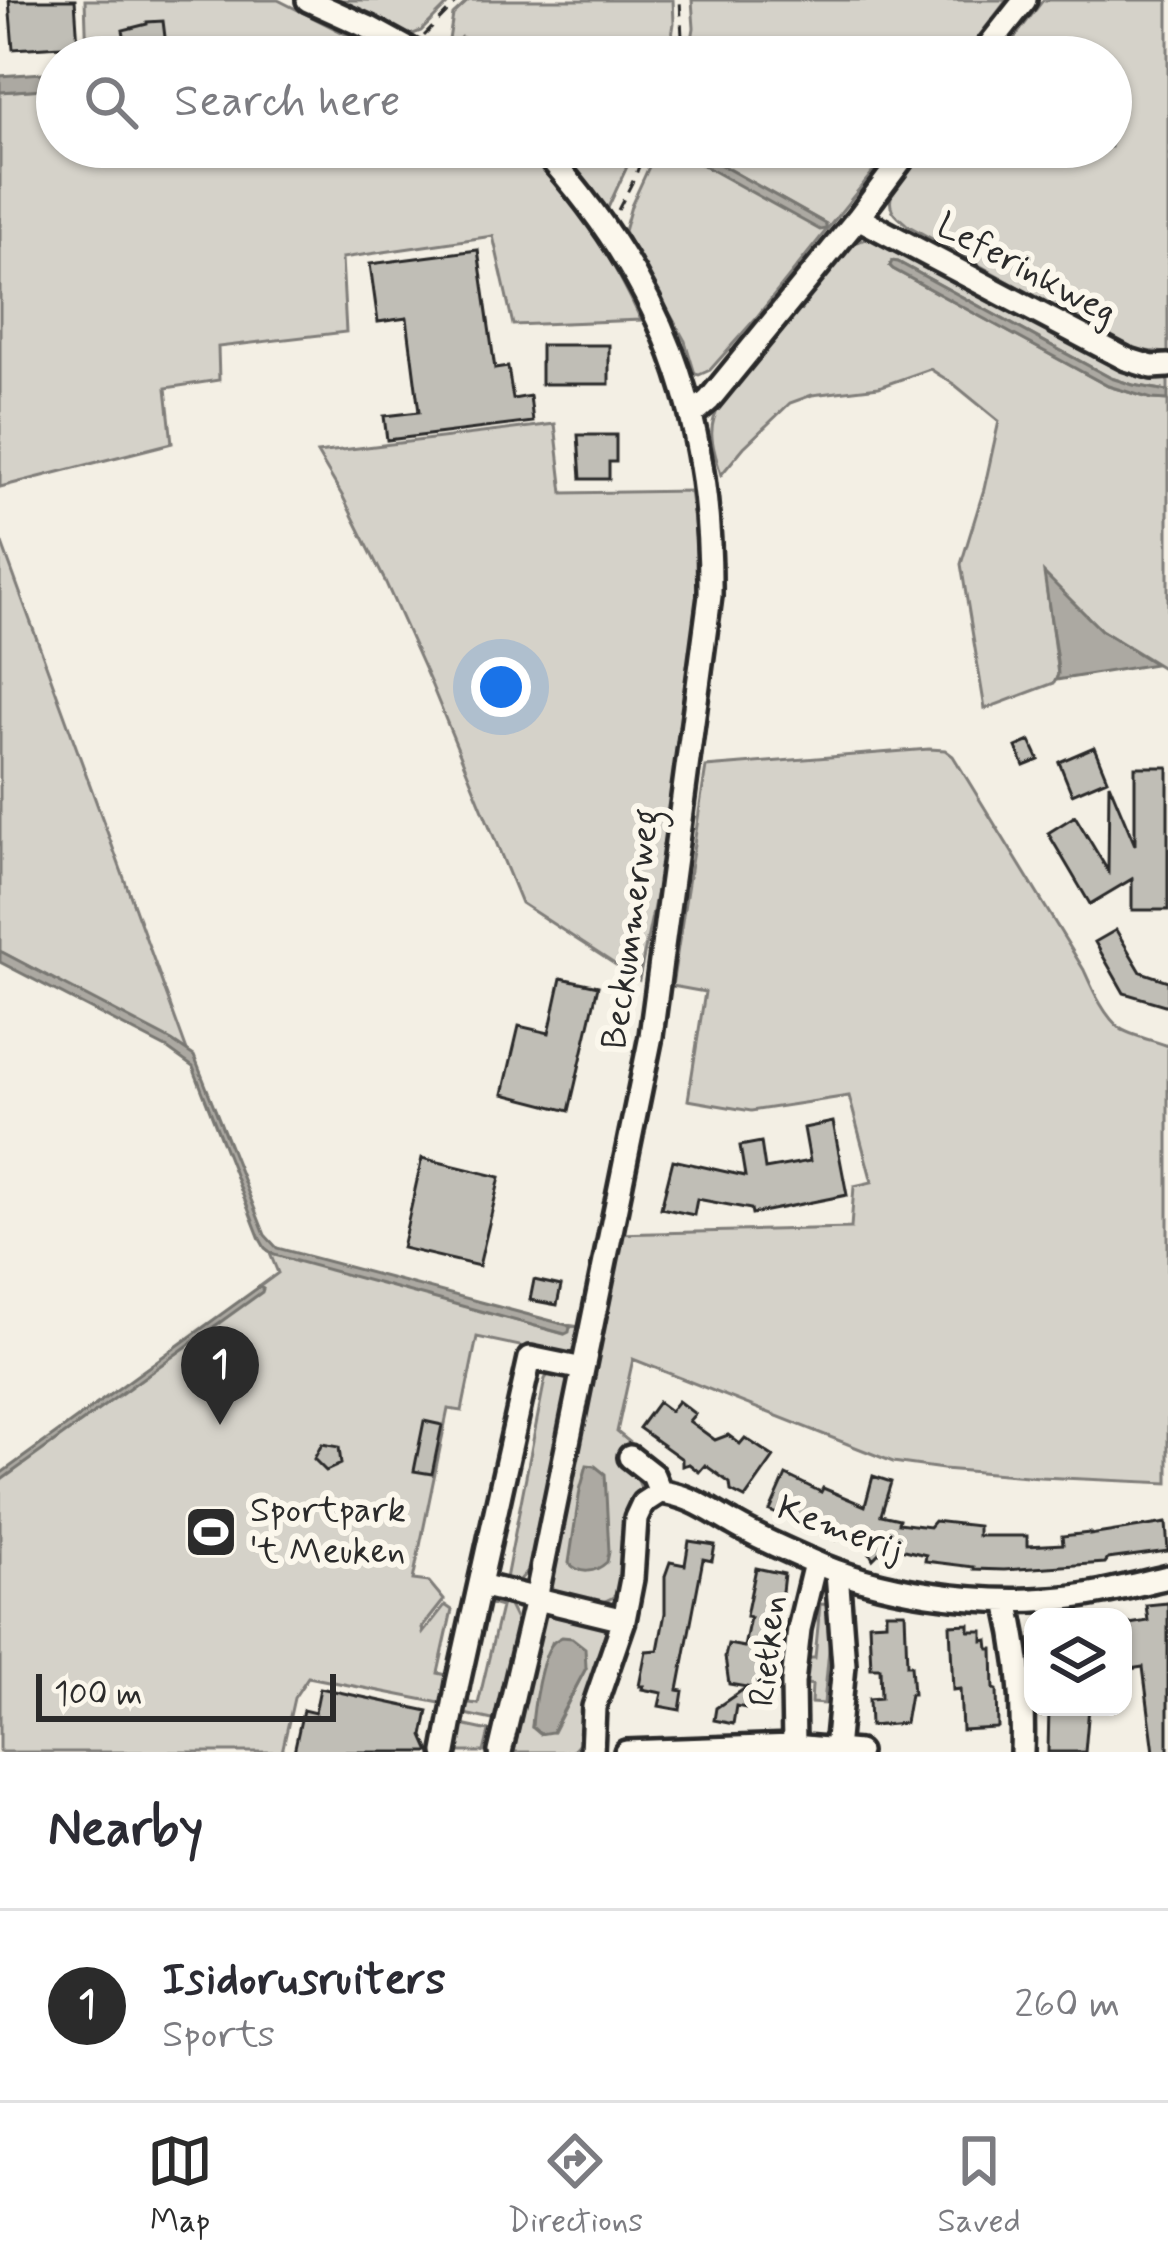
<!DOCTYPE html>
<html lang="en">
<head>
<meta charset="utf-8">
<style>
	:root { --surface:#fff; --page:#f2f2f3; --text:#2b2b33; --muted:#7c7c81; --line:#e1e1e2; --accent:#2b2b2b }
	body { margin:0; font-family:Mynerve,sans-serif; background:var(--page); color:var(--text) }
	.controls { position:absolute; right:36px; bottom:36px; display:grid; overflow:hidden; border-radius:24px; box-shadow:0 3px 9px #0004 }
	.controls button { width:108px; height:108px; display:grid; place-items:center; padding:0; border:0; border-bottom:3px solid var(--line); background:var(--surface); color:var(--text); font:60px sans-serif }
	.scale { position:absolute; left:36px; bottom:30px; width:300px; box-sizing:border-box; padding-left:12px; border:6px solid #2b2b2b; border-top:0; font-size:33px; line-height:42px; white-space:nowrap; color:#2b2b2b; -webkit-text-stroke:9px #fbf7ec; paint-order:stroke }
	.you { position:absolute; left:501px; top:687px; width:42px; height:42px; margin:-30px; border:9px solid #fff; border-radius:50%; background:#1a73e8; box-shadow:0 0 0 18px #1a73e833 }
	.badge { display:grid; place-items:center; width:78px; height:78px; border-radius:50%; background:var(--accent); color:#fff; font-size:39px; font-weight:700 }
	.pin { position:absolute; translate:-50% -99px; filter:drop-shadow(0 3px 6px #0008) }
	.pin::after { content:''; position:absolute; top:63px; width:42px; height:36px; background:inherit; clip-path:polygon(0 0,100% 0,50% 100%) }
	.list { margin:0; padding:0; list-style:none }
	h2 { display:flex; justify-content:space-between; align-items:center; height:156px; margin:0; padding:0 48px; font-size:51px }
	h2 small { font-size:39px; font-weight:400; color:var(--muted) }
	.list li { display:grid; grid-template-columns:78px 1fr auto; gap:36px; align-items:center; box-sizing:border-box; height:192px; padding:0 48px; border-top:3px solid var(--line) }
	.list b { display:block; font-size:45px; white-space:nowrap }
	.list p { margin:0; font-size:39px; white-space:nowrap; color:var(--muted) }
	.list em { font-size:39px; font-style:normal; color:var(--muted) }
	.icon { flex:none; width:66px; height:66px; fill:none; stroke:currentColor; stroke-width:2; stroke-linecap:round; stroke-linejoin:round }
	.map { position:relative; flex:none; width:1168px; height:1752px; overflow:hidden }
	.search { position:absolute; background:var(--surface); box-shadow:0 3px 9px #0004; left:36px; right:36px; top:36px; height:132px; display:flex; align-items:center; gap:30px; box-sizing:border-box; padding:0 42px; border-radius:66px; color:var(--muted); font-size:45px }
	.sheet { height:348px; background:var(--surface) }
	nav { display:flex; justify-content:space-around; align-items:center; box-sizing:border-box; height:168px; border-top:3px solid var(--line); background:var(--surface); font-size:33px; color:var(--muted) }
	nav a { display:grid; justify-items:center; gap:6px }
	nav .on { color:var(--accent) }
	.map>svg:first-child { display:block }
	.green { fill:#d5d2c9; stroke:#807e7a; stroke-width:3; fill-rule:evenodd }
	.water { fill:#aca9a2; stroke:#787772; stroke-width:3 }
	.building { fill:#c0beb6; stroke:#2b2b2b; stroke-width:3 }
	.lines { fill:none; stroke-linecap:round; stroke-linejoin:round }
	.minor-casing { stroke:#2b2b2b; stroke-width:30 }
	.path { stroke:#2b2b2b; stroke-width:3; stroke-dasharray:12 9; stroke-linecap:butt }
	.minor { stroke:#fbf7ec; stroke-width:21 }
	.labels { text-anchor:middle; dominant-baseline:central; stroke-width:12; stroke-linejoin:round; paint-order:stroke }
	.street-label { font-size:36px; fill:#2b2b2b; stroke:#fbf7ec }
	.poi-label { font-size:36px; fill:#2b2b2b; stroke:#fbf7ec; text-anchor:start }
</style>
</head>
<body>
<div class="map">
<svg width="1168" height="1752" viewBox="0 0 1168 1752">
	<rect width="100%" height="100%" fill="#f3efe4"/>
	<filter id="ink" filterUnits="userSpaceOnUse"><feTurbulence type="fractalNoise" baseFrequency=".00833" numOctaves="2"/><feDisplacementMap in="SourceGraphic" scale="24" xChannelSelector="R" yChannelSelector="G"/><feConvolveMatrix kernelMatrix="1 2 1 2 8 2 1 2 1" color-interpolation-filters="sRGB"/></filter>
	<g filter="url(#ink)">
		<path class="green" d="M85,0H278L391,57H356L358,55L355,45L228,57H87Z
			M334,0H452L421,31L408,36Z
			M469,0H673L674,23L669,57H506L461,37L452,47L483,57H446L437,52V44L449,40L453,15Z
			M692,0H1007L963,57H689L694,28Z
			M1043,0H1168V353L1133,350L1108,337L907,225C902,220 895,216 892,209C883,190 916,160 927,147H1111V57H1000Z
			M57,88V147H518C572,193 612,256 641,320L513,325L493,236L342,258L346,332L218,347L219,380L166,388L172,443L0,487V92Z
			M554,147H636L607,210Z
			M658,147H670L826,229V224L689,147H893L756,318L710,370L699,375L695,374L685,341L624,231L631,206Z
			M865,239H880L1090,353L1130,371L1168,376V391L1133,385L1111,378L898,262H893L890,266L893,269L1108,386L1152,399L1168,400V671L1101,630L1045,575L1058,675L1054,683L985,709L961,564L984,489L999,421L955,385L930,369L879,387L812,395L790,403L744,447L721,475C713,446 705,430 721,403L850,245Z
			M555,424L563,493L690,491C715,647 669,827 639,980L521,903L432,686L385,581L343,497L317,453Z
			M0,538L187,1051L0,951Z
			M929,749L945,750L953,756L1084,970C1093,990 1104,1016 1121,1029C1127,1034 1158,1042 1168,1046V1483L1040,1477L943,1469L893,1462L633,1359L617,1432L632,1444L619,1460L634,1471L642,1490L624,1585C608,1613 569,1604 549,1586L615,1234L851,1228L854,1186L872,1182L849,1096L751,1111L688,1100L705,992L672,986L706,767Z
			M269,1251L297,1262L301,1260L564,1334L570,1328L567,1325L580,1327L575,1351L567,1356L477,1337L462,1411L448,1409L413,1580L429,1582L444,1600L422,1628L423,1633L445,1605L452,1610L438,1673L451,1676L445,1704L308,1677L294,1698L282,1752H0V1478L261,1288L259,1287L278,1273Z
			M551,1371L567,1374L570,1379L531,1567L520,1580L505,1584L545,1379Z
			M484,1596L509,1606L518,1624L497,1721L460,1713L462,1702L478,1704L501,1607L483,1602Z
			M820,1604L833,1605L824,1704L811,1703L812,1685L803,1683L805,1658H815Z
			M556,1613C576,1617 603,1615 610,1638L583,1734L580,1743L572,1752H514L543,1617ZM552,1643L586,1668L553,1732L532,1727L538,1688Z
			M457,1724L489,1731L484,1752H452Z"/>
		<path class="water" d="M355,45L360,51L356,57H228Z
			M57,72V88L0,92V76Z
			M670,147H689L826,224V229L820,230Z
			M892,261L898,262L1111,378L1133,385L1168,391V400L1152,399L1108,386L893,269L890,266Z
			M1044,573L1101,630L1155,664L1056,680L1058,674L1057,661Z
			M0,951L172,1041L194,1056L265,1235L277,1248L567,1325L570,1327L569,1332L565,1334L274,1255L265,1248L260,1239L193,1067L168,1049L0,962Z
			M259,1287L263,1289L262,1292L0,1481V1474Z
			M587,1465L595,1466L605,1474L609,1552L607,1562C595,1573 580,1575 569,1563L580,1490Z
			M562,1637L572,1638L585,1648L586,1668L552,1732L540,1734L532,1727C533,1709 541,1655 553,1643C555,1640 559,1639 562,1637Z"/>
		<path class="building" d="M9,0H75L78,45L13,49Z
			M163,21L166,45L151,47L150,44L127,50L123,30L147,24V22Z
			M478,250L495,369L508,367L513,399L530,396L533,422L387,440L384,416L419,412L407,318L378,322L370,264Z
			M541,345H609V384H541Z
			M578,435H616V462H609V479H581Z
			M1030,741L1039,760L1024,766L1016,747Z
			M1094,747L1107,779L1072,794L1059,762Z
			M1135,767H1168V910H1132V879L1090,904L1048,833L1075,816L1108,871L1109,783L1135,845Z
			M1116,930L1141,972L1168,981V1006L1124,993L1095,942Z
			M561,978L598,986L569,1111L503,1094L519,1026L549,1033Z
			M833,1122L847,1195L752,1214L751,1209L697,1199L694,1215L661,1208L673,1160L745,1176L740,1146L761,1142L765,1169L810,1161L804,1128Z
			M422,1158L500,1177L479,1266L402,1248Z
			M534,1280L561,1286L557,1305L530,1300Z
			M678,1401L695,1414L689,1421L715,1440L728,1435L740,1444L745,1438L774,1457L745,1498L731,1491L730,1483L705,1465L699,1472L689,1464L682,1466V1459L639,1428L658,1402L670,1411Z
			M424,1421L442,1425L432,1474L414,1471Z
			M322,1444L339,1447L341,1464L326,1471L314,1459Z
			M786,1475L821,1492L823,1488L865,1506L873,1476L891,1482L881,1515L899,1519L898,1523L929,1527L934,1521L978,1526V1536H1027V1546L1063,1544L1062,1536L1090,1533V1535L1166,1523L1168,1551L1108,1559L1105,1563L1004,1570L974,1569V1567L925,1561L926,1555L892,1547L890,1554L880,1552L873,1559L866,1546L838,1535L836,1540L770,1511Z
			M689,1541L715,1545L712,1561L703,1559L678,1690L683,1691L680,1710L659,1706L662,1693L642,1689L643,1686H639L646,1651L658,1650L665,1613V1576L670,1562L685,1565Z
			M756,1568L784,1574L778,1627L769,1629L762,1669L768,1670L761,1711L736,1706L733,1724L714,1720L716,1708L747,1687L729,1684L725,1657L728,1644L744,1647L750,1617L746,1616Z
			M1168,1603V1752H1154L1143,1667L1123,1670V1625L1148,1621L1146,1605Z
			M886,1612H905L907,1665H911L913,1694H910L905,1723L870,1726L869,1699L881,1698L880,1668H871L869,1623L886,1622Z
			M969,1624V1631H983V1641L988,1640L989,1649H993L994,1689L997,1690L998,1727L996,1728L962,1730L960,1689L953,1690L950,1625Z
			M320,1688L428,1711L423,1736L430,1752H294L303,1710L315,1713Z
			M1049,1707H1089L1085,1752H1048Z"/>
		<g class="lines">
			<g class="minor-casing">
				<path id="minor" d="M308,0L370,28L423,57
					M980,57L1025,0
					M858,218L911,147
					M693,414L709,400L858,218L1126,359L1152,367L1168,366
					M630,1457L653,1475L660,1492
					M480,1585L624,1620
					M1007,1601C1019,1651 1024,1701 1022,1752
					M794,1746L793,1683L799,1629L815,1563
					M836,1750L844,1665L837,1572
					M445,1752L458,1683L530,1358L583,1369
					M500,1752L536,1599L651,1036L710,596C712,413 663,282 540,147
					M592,1752L594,1707L624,1620L632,1579L636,1518L643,1503L660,1492C690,1495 709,1510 734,1524C758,1538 784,1549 809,1560C878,1592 976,1605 1051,1599C1090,1597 1130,1586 1168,1577
					M626,1752L794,1746L858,1752"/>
			</g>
			<path class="path" d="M424,36L459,0
				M678,57L682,37L680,0
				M618,210L635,177L646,147"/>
			<use href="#minor" class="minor"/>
		</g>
	</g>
	<defs>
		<g id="stadium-square" transform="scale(2.7)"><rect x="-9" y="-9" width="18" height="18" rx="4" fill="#2b2b2b" stroke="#fbf7ec"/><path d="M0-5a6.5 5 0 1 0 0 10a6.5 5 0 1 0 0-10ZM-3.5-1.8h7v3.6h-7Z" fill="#fff"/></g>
	</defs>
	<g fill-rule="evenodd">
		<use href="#stadium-square" x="211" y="1532"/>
	</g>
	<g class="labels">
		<g class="street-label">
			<text transform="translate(1026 270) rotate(28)">Leferinkweg</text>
			<text transform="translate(632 929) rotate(-82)">Beckummerweg</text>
			<text transform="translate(840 1530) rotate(20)">Kemerij</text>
			<text transform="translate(769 1651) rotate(-84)">Rietken</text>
		</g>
		<g class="poi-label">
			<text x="250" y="1511">Sportpark<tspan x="250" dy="41">'t Meuken</tspan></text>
		</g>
	</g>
</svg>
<div class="controls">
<button><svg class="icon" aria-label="layers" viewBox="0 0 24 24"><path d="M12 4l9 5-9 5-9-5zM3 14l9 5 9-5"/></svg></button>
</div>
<div class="scale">100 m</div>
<div class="you"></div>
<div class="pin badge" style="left:220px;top:1425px">1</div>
<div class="search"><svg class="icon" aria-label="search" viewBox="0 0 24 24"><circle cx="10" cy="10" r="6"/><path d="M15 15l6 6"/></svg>Search here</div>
</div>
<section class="sheet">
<h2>Nearby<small></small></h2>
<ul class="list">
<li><span class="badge">1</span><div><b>Isidorusruiters</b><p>Sports</p></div><em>260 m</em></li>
</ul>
</section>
<nav>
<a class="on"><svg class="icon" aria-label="map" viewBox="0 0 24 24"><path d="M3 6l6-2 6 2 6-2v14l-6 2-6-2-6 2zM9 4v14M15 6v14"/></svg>Map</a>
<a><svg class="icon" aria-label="directions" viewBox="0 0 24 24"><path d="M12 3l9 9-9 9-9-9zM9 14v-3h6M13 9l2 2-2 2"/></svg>Directions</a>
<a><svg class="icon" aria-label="saved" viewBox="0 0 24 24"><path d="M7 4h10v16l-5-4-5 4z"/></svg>Saved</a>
</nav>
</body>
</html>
